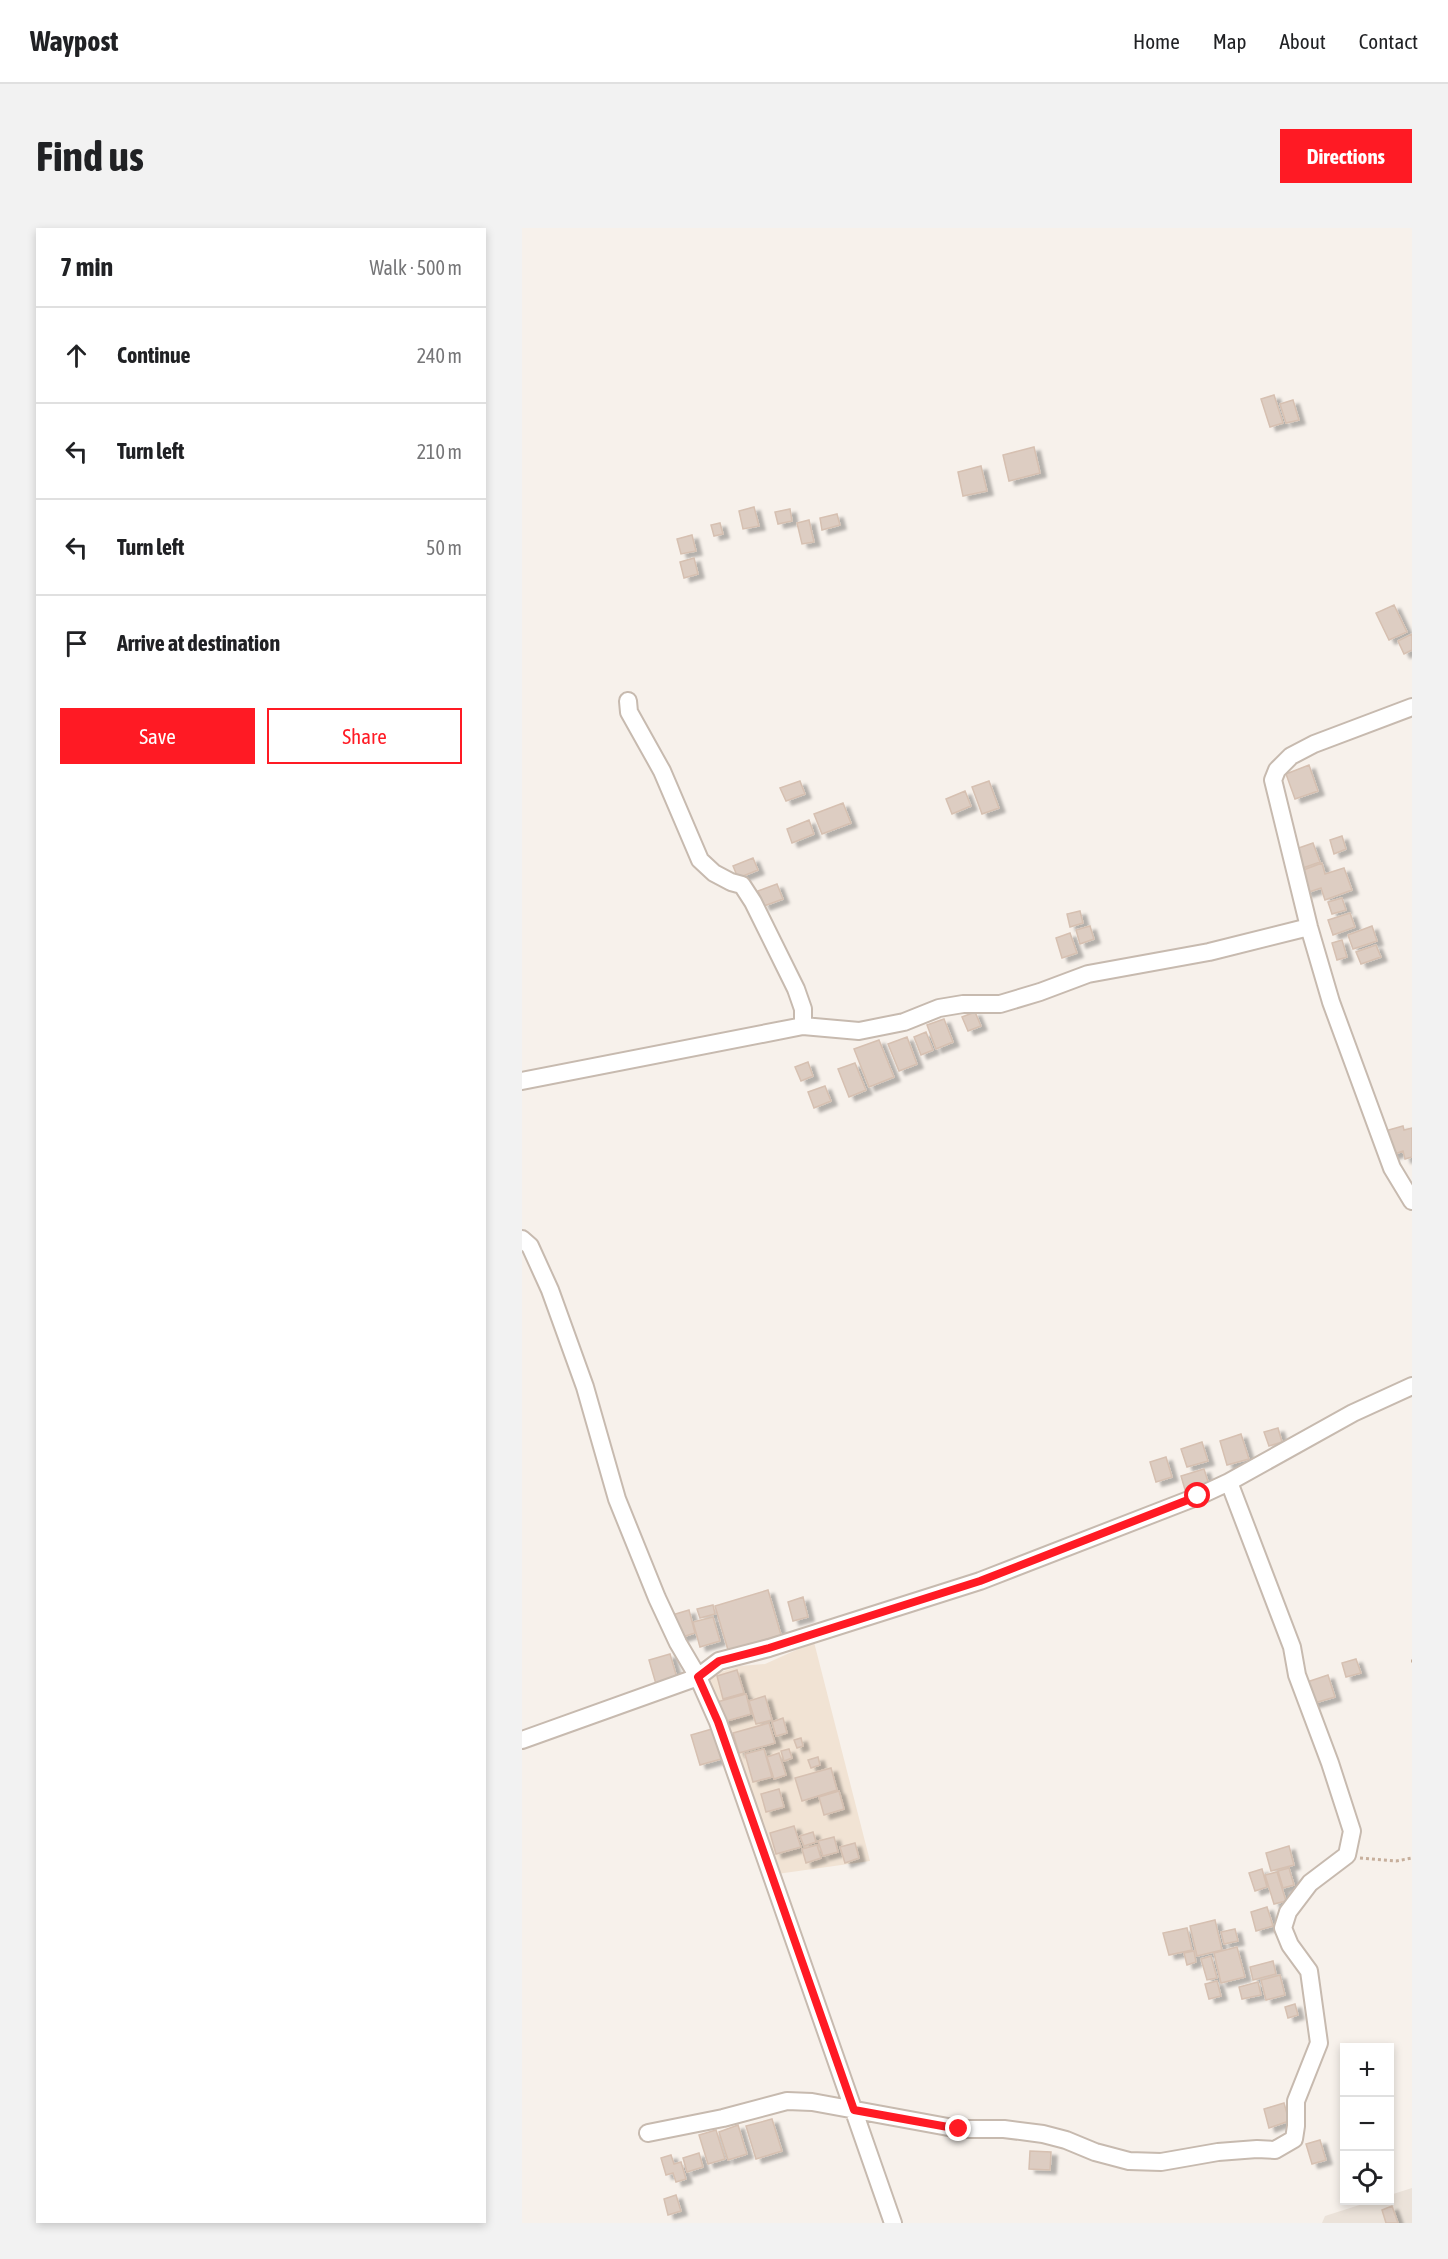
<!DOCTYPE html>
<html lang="en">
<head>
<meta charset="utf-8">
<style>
	:root { --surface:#fff; --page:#f2f2f2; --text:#202124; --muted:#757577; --line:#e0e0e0; --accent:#ff1a24 }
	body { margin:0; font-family:"Asap Condensed",sans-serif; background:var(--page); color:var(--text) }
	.controls { position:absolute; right:18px; bottom:18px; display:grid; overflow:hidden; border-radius:0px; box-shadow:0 3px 9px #0003 }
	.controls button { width:54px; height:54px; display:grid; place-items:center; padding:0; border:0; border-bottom:2px solid var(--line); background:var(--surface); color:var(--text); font:30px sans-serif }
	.stop { position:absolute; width:18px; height:18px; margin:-14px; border:4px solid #ff1a24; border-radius:50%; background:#fff }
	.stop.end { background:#ff1a24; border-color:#fff; box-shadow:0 2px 6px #0008 }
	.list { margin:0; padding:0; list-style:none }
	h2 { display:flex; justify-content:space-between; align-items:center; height:78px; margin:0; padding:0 24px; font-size:26px }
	h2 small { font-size:20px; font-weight:400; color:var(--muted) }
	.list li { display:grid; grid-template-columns:39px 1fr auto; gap:18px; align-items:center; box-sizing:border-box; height:96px; padding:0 24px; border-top:2px solid var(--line) }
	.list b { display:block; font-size:22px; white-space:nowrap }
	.list em { font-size:20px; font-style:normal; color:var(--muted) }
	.actions { display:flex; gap:12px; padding:18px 24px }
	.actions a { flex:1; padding:14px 0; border:2px solid var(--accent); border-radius:0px; text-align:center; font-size:21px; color:var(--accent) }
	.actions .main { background:var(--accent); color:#fff }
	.icon { flex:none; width:33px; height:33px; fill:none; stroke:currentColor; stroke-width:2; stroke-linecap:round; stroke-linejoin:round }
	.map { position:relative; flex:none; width:890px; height:1995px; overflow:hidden; border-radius:0px }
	header { display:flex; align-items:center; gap:36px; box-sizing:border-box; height:84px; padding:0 30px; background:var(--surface); border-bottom:2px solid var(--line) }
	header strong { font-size:28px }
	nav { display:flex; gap:33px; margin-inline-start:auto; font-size:21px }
	.intro { display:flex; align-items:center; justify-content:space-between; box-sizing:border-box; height:144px; padding:0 36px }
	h1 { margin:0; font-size:42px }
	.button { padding:15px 27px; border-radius:0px; background:var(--accent); color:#fff; font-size:21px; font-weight:700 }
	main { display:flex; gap:36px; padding:0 36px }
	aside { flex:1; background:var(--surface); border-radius:0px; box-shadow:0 3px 9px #0003 }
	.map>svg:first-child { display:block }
	.residential { fill:#ebe2d9 }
	.education { fill:#f1e3d4 }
	.building { fill:#ddcdc2; stroke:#d6c0b1; stroke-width:1.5; filter:url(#shadow) }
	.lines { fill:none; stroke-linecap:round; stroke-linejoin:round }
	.minor-casing { stroke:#c7baaf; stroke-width:20 }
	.path { stroke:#c7af9c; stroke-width:3; stroke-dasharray:3 3; stroke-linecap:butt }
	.minor { stroke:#fff; stroke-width:16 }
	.route { stroke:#ff1a24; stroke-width:8 }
</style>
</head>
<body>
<header>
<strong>Waypost</strong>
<nav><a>Home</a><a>Map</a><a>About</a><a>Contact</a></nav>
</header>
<div class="intro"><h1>Find us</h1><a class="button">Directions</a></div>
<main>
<aside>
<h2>7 min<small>Walk · 500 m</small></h2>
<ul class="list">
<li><svg class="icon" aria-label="ahead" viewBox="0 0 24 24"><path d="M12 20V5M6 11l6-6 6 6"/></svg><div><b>Continue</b></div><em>240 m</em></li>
<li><svg class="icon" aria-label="left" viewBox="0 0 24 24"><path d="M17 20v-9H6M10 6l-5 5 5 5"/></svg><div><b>Turn left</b></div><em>210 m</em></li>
<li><svg class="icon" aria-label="left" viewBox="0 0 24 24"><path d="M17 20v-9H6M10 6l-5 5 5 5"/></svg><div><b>Turn left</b></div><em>50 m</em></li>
<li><svg class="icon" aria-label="arrive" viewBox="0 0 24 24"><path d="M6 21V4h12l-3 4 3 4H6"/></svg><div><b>Arrive at destination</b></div></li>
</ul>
<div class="actions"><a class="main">Save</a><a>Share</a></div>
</aside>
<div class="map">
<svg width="890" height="1995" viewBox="0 0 890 1995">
	<defs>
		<filter id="shadow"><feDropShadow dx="6" dy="4" stdDeviation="1.5" flood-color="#0004"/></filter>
	</defs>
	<rect width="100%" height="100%" fill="#f7f1eb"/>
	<path class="residential" d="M890,1960V1995H800L803,1988L850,1973L868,1972V1967Z"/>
	<path class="education" d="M292,1414L348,1633L255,1646L185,1448L218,1438L243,1436Z"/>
	<path class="building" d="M752,167L761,195L748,199L739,171Z
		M771,172L777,192L764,195L758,176Z
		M512,219L518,245L487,253L481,227Z
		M459,238L465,263L441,268L436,244Z
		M232,279L237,298L221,301L217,283Z
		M268,281L270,293L256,296L253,284Z
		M315,286L318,297L300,302L298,290Z
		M287,292L292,314L280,316L275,295Z
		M198,295L201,306L192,308L189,297Z
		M170,307L174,323L159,326L155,311Z
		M172,330L176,346L162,350L158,334Z
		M872,377L885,404L867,412L854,385Z
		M890,406V422L882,426L876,413Z
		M787,537L796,563L773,571L764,546Z
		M278,553L283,566L264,573L258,560Z
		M467,553L477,580L460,586L450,559Z
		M443,563L449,578L430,586L424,571Z
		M321,575L329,595L300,606L292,586Z
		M287,592L292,606L270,615L265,601Z
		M820,608L824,621L812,626L808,612Z
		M791,615L798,634L778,641L771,622Z
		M231,630L236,642L216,650L211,638Z
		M800,635L803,646L822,640L830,662L803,672L799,660L784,665L776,644Z
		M255,656L261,671L242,678L236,663Z
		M820,670L824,682L810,686L806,674Z
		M558,683L561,695L548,699L545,686Z
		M828,685L833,699L811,707L806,692Z
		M568,698L572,711L558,716L554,702Z
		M850,698L855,713L831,721L826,707Z
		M548,705L555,725L540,730L534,710Z
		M820,712L825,729L815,732L810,715Z
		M854,717L859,729L839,736L834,724Z
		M453,784L459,798L446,803L440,789Z
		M422,791L431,814L414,821L405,797Z
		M404,804L411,822L399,827L392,809Z
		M385,809L395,836L377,843L366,816Z
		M357,812L372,849L347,859L332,821Z
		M286,834L291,848L279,853L273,839Z
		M333,835L344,862L327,869L316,841Z
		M303,858L309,873L292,880L286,864Z
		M881,898L882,902L890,900V929L883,931L881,923L870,927L863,903Z
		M756,1200L760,1214L747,1218L742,1204Z
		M719,1206L727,1231L705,1237L698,1213Z
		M680,1214L686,1233L665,1239L659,1221Z
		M644,1229L650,1249L634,1254L628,1234Z
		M682,1241L687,1257L664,1265L659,1248Z
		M246,1362L259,1407L206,1422L193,1378Z
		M281,1369L286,1389L271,1393L266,1374Z
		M191,1377L193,1386L178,1390L175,1381Z
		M167,1382L173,1405L157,1410L150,1387Z
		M191,1389L198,1413L178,1419L171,1394Z
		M148,1426L155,1450L134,1456L127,1432Z
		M834,1431L839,1445L824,1449L820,1435Z
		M215,1442L222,1465L201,1471L195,1448Z
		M806,1447L813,1469L789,1476L782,1455Z
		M224,1466L229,1486L201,1494L195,1474Z
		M243,1468L250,1492L234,1496L227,1473Z
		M261,1490L265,1505L254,1508L250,1494Z
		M247,1495L253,1515L217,1525L211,1505Z
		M190,1501L199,1531L178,1537L169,1507Z
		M279,1510L281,1518L275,1520L272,1512Z
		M242,1521L250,1549L231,1554L223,1526Z
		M267,1521L270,1530L262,1533L259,1523Z
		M257,1525L264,1547L252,1551L245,1529Z
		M296,1529L298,1537L289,1540L286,1532Z
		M309,1540L315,1562L280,1573L273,1550Z
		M257,1561L262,1579L244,1584L239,1566Z
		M317,1563L322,1581L302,1587L297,1569Z
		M272,1598L279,1619L254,1626L248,1605Z
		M291,1604L294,1614L282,1618L278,1608Z
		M312,1609L316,1624L301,1628L296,1613Z
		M333,1615L337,1630L323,1635L318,1619Z
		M295,1617L299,1630L284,1635L280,1621Z
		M767,1618L772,1637L749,1643L744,1625Z
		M767,1640L772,1657L761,1660L756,1643Z
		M740,1641L745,1659L733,1663L727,1645Z
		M755,1644L764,1673L752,1676L743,1647Z
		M745,1679L751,1698L734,1703L729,1684Z
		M693,1692L700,1722L675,1728L668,1698Z
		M665,1700L670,1722L647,1727L641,1705Z
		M713,1701L716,1713L702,1716L699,1704Z
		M715,1719L723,1749L699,1755L692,1725Z
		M672,1723L674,1734L665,1737L662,1725Z
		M689,1728L695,1750L685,1752L679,1731Z
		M751,1733L754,1746L731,1752L728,1739Z
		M758,1747L763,1767L744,1772L739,1752Z
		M695,1753L699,1768L687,1771L683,1756Z
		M736,1754L739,1767L720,1771L717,1759Z
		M773,1776L776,1787L766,1790L763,1779Z
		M762,1875L767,1893L747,1900L742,1881Z
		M250,1891L260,1923L234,1931L224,1898Z
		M216,1897L225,1926L206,1932L197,1904Z
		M194,1902L203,1931L186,1936L177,1907Z
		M798,1912L804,1932L790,1936L784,1916Z
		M508,1923L529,1924L528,1942L507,1941Z
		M177,1925L181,1939L165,1944L161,1930Z
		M149,1927L152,1936L159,1934L164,1951L154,1954L151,1945L144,1947L139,1930Z
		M154,1967L159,1983L146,1987L142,1971Z
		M870,1978L876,1995H864L860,1982Z"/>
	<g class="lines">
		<g class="minor-casing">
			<path id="minor" d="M106,473L107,484L140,543L178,632L192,645L209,654L220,657L231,674L274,761L281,781V798
				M890,479L792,516L769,528L755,542L751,552L787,699L809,774L870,940L890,973
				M0,853L281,798L337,803L382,794L417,780L441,776H478L518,764L566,746L687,724L787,699
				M0,1011L8,1018L28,1062L63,1159L95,1271L135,1370L156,1415L176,1449L196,1494L371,1995
				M0,1512L176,1449L197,1433L247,1420L458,1353L677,1268L707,1254L831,1185L890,1158
				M126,1905L201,1890L265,1873L290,1874L437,1901H482L521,1906L544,1912L573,1924L607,1933L639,1934L696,1924L735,1921L753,1922L772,1911L774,1898V1873L797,1815L787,1743L768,1717L761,1700L766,1684L788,1655L825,1627L830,1603L808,1535L775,1447L770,1419L707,1254"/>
		</g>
		<path class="path" d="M889,1433H890
			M838,1630L874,1633L890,1630"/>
		<use href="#minor" class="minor"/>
	</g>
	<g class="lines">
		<path class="route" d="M437,1901L332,1882L196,1494L176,1449L197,1433L247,1420L458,1353L676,1268"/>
	</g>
</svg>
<div class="controls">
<button>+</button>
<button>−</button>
<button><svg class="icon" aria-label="locate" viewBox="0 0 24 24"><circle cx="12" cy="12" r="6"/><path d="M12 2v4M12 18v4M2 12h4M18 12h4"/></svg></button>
</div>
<div class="stop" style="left:676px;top:1268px"></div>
<div class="stop end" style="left:437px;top:1901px"></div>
</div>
</main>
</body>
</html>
